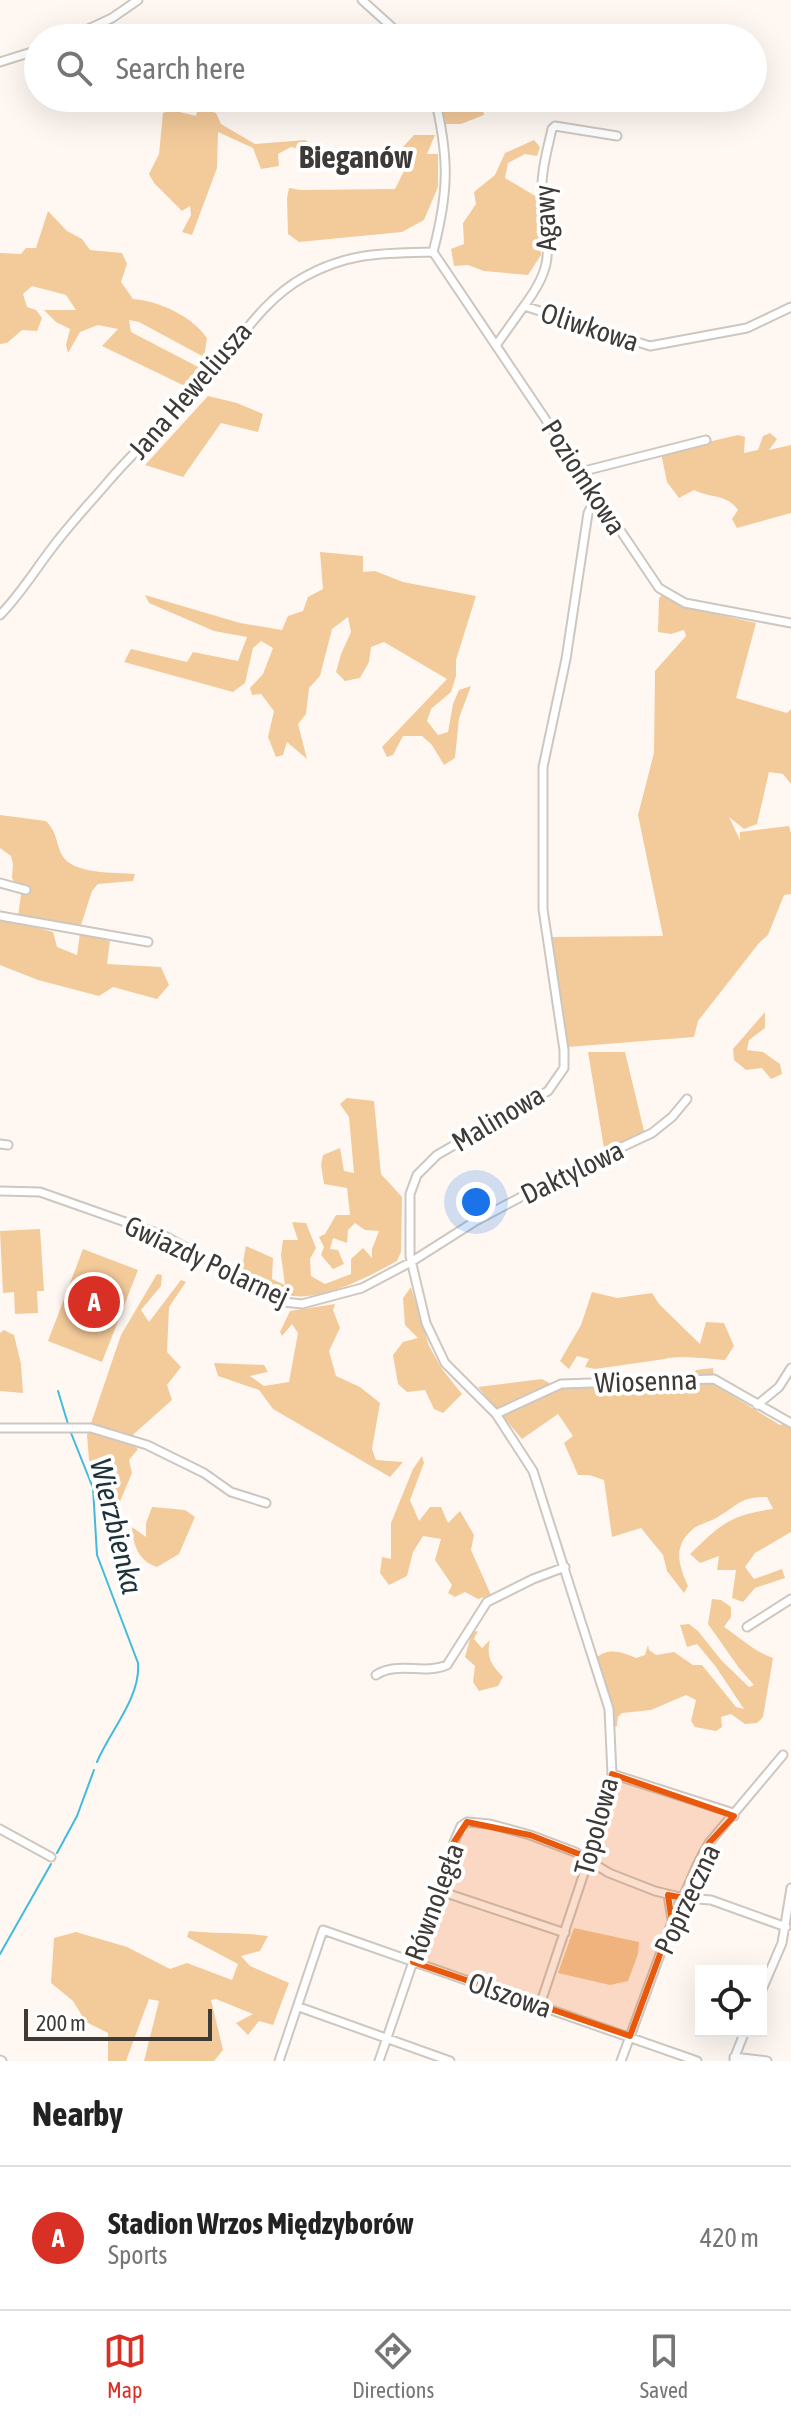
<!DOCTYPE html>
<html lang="en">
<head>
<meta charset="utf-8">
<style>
	:root { --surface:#fff; --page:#f6f6f6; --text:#222; --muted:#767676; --line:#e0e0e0; --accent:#d93025 }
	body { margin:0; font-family:"Asap Condensed",sans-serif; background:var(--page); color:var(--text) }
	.controls { position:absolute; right:24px; bottom:24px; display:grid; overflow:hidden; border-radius:0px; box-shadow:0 8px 32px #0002 }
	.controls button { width:72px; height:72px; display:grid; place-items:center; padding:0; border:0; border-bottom:2px solid var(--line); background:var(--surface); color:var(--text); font:40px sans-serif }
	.scale { position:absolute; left:24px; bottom:20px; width:188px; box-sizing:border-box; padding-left:8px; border:4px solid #3d3a38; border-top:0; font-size:22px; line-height:28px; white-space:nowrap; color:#3d3a38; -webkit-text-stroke:6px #fff; paint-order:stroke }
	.you { position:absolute; left:476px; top:1202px; width:28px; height:28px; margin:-20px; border:6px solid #fff; border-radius:50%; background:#1a73e8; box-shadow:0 0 0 12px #1a73e833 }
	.badge { display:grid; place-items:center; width:52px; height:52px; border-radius:50%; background:var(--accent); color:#fff; font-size:26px; font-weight:700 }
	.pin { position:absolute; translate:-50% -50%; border:4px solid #fff; box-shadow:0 2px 8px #0006 }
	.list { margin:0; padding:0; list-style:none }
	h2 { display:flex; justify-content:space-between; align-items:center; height:104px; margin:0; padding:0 32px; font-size:34px }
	h2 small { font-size:26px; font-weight:400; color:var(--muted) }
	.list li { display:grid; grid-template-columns:52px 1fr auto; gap:24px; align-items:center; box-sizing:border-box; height:144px; padding:0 32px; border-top:2px solid var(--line) }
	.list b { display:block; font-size:30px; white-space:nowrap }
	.list p { margin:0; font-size:26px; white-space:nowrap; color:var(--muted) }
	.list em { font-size:26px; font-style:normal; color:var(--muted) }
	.icon { flex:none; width:44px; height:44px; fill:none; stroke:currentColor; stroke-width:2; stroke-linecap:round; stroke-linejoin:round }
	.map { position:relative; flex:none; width:791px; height:2061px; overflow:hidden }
	.search { position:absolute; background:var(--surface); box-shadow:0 8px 32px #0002; left:24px; right:24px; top:24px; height:88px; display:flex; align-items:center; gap:20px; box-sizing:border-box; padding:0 28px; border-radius:44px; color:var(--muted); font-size:30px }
	.sheet { height:248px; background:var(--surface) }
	nav { display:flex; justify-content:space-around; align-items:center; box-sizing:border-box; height:112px; border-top:2px solid var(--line); background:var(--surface); font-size:22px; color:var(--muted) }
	nav a { display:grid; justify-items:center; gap:4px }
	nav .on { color:var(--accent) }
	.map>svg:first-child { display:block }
	.green { fill:#f3ca9a }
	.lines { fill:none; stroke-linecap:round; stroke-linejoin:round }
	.stream { stroke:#40bbdd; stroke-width:2 }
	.street-casing { stroke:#cdc7c0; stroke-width:11 }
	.street { stroke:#fff; stroke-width:7 }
	.marked { fill:#e8590c; fill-opacity:0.2; stroke:#e8590c; stroke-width:6; stroke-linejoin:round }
	.labels { text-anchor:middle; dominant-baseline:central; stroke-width:8; stroke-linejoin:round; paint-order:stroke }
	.street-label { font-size:28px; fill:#3d3a38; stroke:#fff }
	.water-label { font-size:30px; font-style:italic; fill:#1d3239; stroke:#fff }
	.quarter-label { font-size:32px; font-weight:bold; fill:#3d3a38; stroke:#fff }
</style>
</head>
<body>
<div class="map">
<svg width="791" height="2061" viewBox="0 0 791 2061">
	<rect width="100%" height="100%" fill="#fff8f2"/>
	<path class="green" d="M488,24L498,30L494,38H414L419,29L441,25L451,30H472Z
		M440,98H481L484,115L461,124H445Z
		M198,107L216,113L221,124L255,144L305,140L314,145L308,151L291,147L278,154L279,166L261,169L253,148L218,132L217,168L192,235L182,232L191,215L190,206L182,211L154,183L149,174L159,154L163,113L171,110L196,116Z
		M414,135H435L427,154H438V187L424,220L402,232L299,242L288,234L287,198L289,188L301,190L395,189L410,159L401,149Z
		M534,140L540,147L537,156L525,154L508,163L505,178L537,197L541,255L528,275L484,271L468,265L454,266L451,249L464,244L463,223L476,204L474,192L495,175L505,153Z
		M48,211L67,231L82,239L90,250L122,253L127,264L121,282L133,299C159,301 192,316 207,338L204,357L139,322L129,320L131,332L204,370L189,388L102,346L118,329L98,325L80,332L68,353L66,345L70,329L56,322L44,310H76L66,295L32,286L23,294L27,307L36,310L42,318L37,331L22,330L7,343L0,344V253L21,254L26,248H36Z
		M208,396L237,403L263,414L258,432L221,423L183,477L145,465Z
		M770,433L777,439L769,450L791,445V513L737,528L732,519L738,510C728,494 709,498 694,490L679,498L667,482L661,453L738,435L745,437L744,453L758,450L763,436Z
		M320,552L363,556V572L375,571L403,582L476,596L456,660V676L451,692L431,709L427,721L438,735L448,732L453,704L459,690L471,686L459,718L455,758L444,765L432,745L422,736H403L393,755L387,757L382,747L447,679L384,642L371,647L369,662L360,678L345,681L336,672L341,654L351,632L348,617L332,629L320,676L309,688L306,714L298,724L307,759L287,742L283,755L276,757L268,737L274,711L261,694L252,695L250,688L263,674L273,648L261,641L253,648L245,683L233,692L124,662L131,649L187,662L193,652L238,661L247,637L214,631L149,603L145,595L240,623L282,630L288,616L303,611L308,597L323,589Z
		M662,595L684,607L756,623L736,698L787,713L791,709V784L783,774L769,772L757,824L744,829L729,817L740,840V832L789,826L791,833V894L784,895L768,935L759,943L698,1021L694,1037L568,1047L551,937L663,936L638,815L654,753L655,671L686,636L684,630L671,634L658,632L659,598Z
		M0,815L46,821C58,834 55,841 62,855C73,875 115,872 135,874L133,881L98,884L92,891L81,925L25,916L23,924L53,932L57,947L77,955L80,933L110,941L107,964L161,967L169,985L157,999L113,987L99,996L38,980L0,965V919L17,923L21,895L12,878L13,864L11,856L0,848Z
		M765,1012V1028L749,1040L747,1050L763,1052L780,1064L782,1074L771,1079L762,1068L746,1070L734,1060L733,1049Z
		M588,1052H625L645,1135L605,1154Z
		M347,1098L374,1101L381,1174L402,1197L401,1252L397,1261C370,1276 320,1303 288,1295C272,1291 256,1280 241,1273L246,1246L273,1258L272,1279L285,1285L281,1255L283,1240H298L292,1222L306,1223L316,1248L310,1259L311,1276L325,1284L351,1274V1259L363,1248L372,1258V1249L379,1231L365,1230L355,1223L348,1230L347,1243L333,1238L330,1249L338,1250L344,1264L333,1269L321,1255L324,1247L319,1237L325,1234L336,1215H350L347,1188L324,1184L321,1165L323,1155L340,1148L344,1171L354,1173L349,1117L340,1104Z
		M40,1229L44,1291H37L38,1313L15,1314L14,1292L3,1293L0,1231Z
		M83,1249L138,1270L102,1362L48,1341Z
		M157,1274L162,1275L161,1286L141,1310L149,1322L181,1280L186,1282L169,1307L167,1352L181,1367L167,1385L172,1400L126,1441L138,1449L129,1460L132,1473L113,1518L106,1523L101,1513L106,1491L99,1485L89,1460L87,1435L121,1335Z
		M411,1287L429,1346L442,1369L462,1394L443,1413L434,1409L425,1390L407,1392L398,1384L393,1355L403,1342L418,1338L405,1325L403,1298Z
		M592,1292L617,1298L652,1293L659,1304L700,1344L706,1322L724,1323L734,1346L725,1360C711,1359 675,1355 665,1359L595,1369L585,1367L589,1359L577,1356L569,1369L560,1361L581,1325Z
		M335,1304L333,1310L340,1328L329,1351L336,1376L360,1387L380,1403L372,1449L376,1460L403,1462L390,1477L273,1409L259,1390L218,1376L214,1363L264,1365L268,1372L250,1376L264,1386L289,1382L298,1333L292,1324L282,1336L280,1332L290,1311Z
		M4,1330L14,1335L21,1364L23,1393L0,1391V1333Z
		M713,1368L715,1385L780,1425L791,1422V1532L755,1553L745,1567L754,1579L782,1569L785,1578L755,1588L743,1602L732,1598L736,1570H717L719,1556L700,1563L690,1554C721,1524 730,1515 773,1509L767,1497C739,1497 739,1505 716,1518C709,1522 699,1524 693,1529C672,1547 679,1565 688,1586L684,1593L667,1571L663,1555L641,1528L612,1537L604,1480L589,1475H578L564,1443L573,1436L558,1414L522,1439L478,1387L542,1379L558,1388L690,1384L696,1370Z
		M422,1456L424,1463L410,1500L419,1521L430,1507H441L448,1523L460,1511L474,1535L471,1550L491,1595L478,1599L465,1592L455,1597L448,1593L452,1585L435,1560L441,1539L423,1536L413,1552L407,1576L389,1585L380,1573L382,1557L391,1559V1523L413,1469Z
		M152,1507L185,1510L195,1517L179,1554L157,1567C139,1561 133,1546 132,1527L146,1537V1523Z
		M712,1599L721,1600L731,1607V1617L724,1627C741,1638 753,1651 773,1658L763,1717L757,1723L745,1724L731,1714L721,1717L722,1727L716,1731L695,1727L691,1721L696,1700L686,1695L651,1710L622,1713L618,1717L617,1726L614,1728L613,1714L596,1658C609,1647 622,1652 636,1658L645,1655L648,1645L649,1650L656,1655L674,1652L693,1665H702L736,1707L744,1709L716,1667L697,1644L687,1647L680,1625L689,1624L698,1631L722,1661L749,1687L754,1685L739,1668L708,1624Z
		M478,1631L474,1639L482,1648L490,1640C486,1658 491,1664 503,1677L498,1686L479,1691L473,1682L475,1666L465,1657L472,1632Z
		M574,1928L639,1942L638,1954L628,1981L610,1985L558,1973Z
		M189,1931C215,1934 241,1932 268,1936L260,1951L241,1956L250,1966L289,1983L273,2025L259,2021L248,2035L236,2023L253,2014L216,1999L211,2000L223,2050L214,2061H144L159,2001L149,1999L126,2061H108V2033L86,2022L73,2001L51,1983L54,1938L76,1932L127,1947L170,1969L187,1963L232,1980L238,1964L187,1937Z"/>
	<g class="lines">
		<path class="stream" d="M58,1391L68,1424
			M71,1433L93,1488L97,1555L138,1663C141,1697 110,1731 97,1762
			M57,1853L77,1816L94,1770
			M0,1954L51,1864"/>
		<g class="street-casing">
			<path id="street" d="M362,0L404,38
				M69,38L112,18L138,0
				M0,62L38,50
				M433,252L659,588L685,603L791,623
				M433,252C449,191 449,158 435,98
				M524,306C564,253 540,243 542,185C542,167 548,147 552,129L555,126L617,136
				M497,344L524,306L650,346L747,328L791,307
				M582,474L588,470L706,440
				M0,615C20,595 35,570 52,548C69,525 89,504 107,483C138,446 176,414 208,377C239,342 261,301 304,277C349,252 384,253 433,252
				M0,883L26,890
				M0,916L148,942
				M0,1144L8,1145
				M0,1191L40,1192L165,1236L284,1302L302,1304L362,1288L411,1262L474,1222L564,1174L652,1133L672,1117L687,1099
				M757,1405L779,1387L791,1368
				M496,1414L561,1384L714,1379L791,1423
				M0,1428H91L147,1445L204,1473L231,1492L266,1503
				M747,1627L791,1599
				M376,1675C397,1661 424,1675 447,1665L487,1602L533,1579L565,1567
				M612,1774L730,1812L734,1816
				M0,1829L51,1857
				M437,1890L565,1933
				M668,1895L672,1920
				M761,1992L782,1943L791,1888
				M540,2005L588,1861L612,1774L609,1709L533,1471L496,1414L445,1363L426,1323L410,1256V1194L417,1175L437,1155L548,1091L564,1068V1050L543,909V767L566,659L588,513L597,496
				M299,2007L450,2061
				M734,2057L767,2061
				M734,2059L745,2031
				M0,2060L2,2061
				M279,2061L323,1930L697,2061
				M379,2061L454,1842L461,1826L467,1822L490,1824L530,1835L575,1852L609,1873L655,1891L684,1898L711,1900L786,1927
				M621,2061L672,1922L699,1861L709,1843L783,1755"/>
		</g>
		<use href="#street" class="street"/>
	</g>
	<path class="marked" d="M612,1774L734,1816L709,1843L684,1898L668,1895L672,1922L630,2036L413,1962L454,1842L467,1822L530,1835L587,1857Z"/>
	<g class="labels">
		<g class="street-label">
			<text transform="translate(545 218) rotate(-92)">Agawy</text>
			<text transform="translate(590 327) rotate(18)">Oliwkowa</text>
			<text transform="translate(190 390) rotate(-49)">Jana Heweliusza</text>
			<text transform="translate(584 477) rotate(57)">Poziomkowa</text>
			<text transform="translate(498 1118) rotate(-31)">Malinowa</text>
			<text transform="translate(572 1172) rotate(-26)">Daktylowa</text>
			<text transform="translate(207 1261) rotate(25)">Gwiazdy Polarnej</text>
			<text transform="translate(646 1381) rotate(-2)">Wiosenna</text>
			<text transform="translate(596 1826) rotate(-75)">Topolowa</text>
			<text transform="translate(687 1899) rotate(-65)">Poprzeczna</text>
			<text transform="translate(434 1902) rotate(-70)">Równoległa</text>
			<text transform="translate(510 1995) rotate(19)">Olszowa</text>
		</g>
		<g class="water-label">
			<text transform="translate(117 1526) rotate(76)">Wierzbienka</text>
		</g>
		<g class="quarter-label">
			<text x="356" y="156">Bieganów</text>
		</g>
	</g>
</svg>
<div class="controls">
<button><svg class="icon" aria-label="locate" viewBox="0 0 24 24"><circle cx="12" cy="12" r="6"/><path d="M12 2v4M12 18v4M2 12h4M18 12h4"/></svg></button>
</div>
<div class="scale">200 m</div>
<div class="you"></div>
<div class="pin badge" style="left:94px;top:1302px">A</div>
<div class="search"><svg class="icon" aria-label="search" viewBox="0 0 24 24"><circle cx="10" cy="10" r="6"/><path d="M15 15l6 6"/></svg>Search here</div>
</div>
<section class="sheet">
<h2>Nearby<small></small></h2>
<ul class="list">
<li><span class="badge">A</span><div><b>Stadion Wrzos Międzyborów</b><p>Sports</p></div><em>420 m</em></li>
</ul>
</section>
<nav>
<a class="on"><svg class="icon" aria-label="map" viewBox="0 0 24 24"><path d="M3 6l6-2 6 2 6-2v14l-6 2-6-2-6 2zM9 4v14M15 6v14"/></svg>Map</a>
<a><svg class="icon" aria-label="directions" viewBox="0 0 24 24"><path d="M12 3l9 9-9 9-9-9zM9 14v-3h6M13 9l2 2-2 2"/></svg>Directions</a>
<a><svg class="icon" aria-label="saved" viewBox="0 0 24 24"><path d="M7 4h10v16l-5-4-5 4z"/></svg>Saved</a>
</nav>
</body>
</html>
